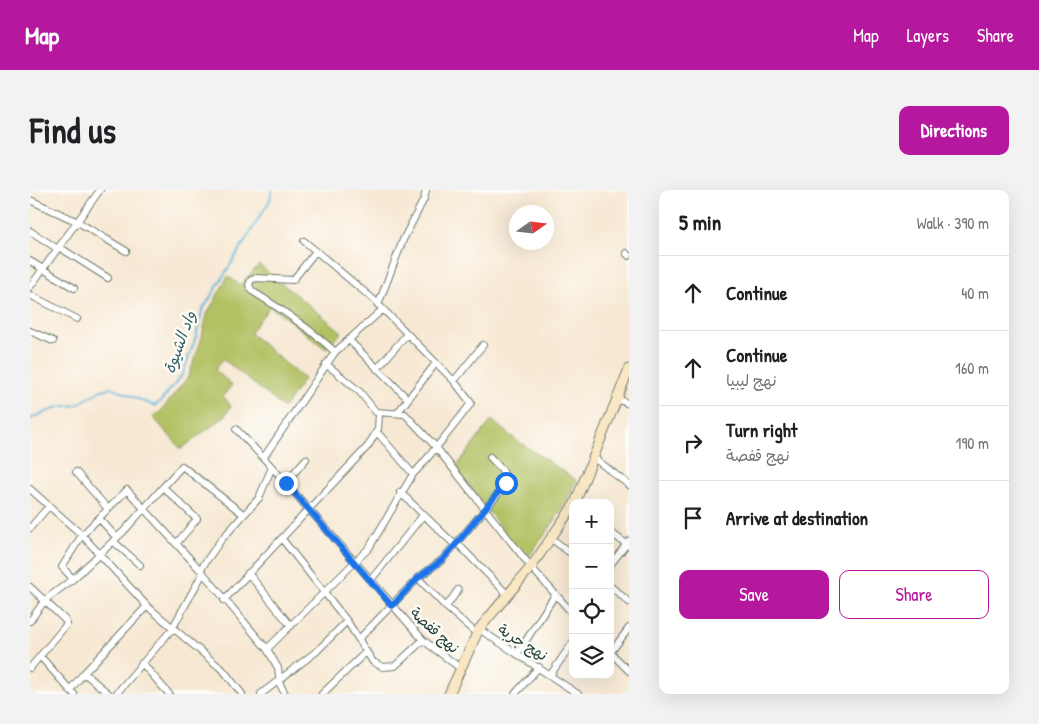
<!DOCTYPE html>
<html lang="en">
<head>
<meta charset="utf-8">
<style>
	:root { --surface:#fff; --page:#f2f2f2; --text:#202124; --muted:#757577; --line:#e0e0e0; --accent:#b5179e }
	body { margin:0; font-family:"Patrick Hand","Playpen Sans Arabic",sans-serif; background:var(--page); color:var(--text) }
	.controls { position:absolute; right:15px; bottom:15px; display:grid; overflow:hidden; border-radius:10px; box-shadow:0 5px 20px #0002 }
	.controls button { width:45px; height:45px; display:grid; place-items:center; padding:0; border:0; border-bottom:1px solid var(--line); background:var(--surface); color:var(--text); font:25px sans-serif }
	.compass { position:absolute; left:479px; top:15px; width:45px; height:45px; border-radius:50%; background:var(--surface); box-shadow:0 5px 20px #0002; rotate:76deg }
	.stop { position:absolute; width:15px; height:15px; margin:-11px; border:4px solid #1a73e8; border-radius:50%; background:#fff }
	.stop.end { background:#1a73e8; border-color:#fff; box-shadow:0 1px 5px #0008 }
	.list { margin:0; padding:0; list-style:none }
	h2 { display:flex; justify-content:space-between; align-items:center; height:65px; margin:0; padding:0 20px; font-size:21px }
	h2 small { font-size:16px; font-weight:400; color:var(--muted) }
	.list li { display:grid; grid-template-columns:32px 1fr auto; gap:15px; align-items:center; box-sizing:border-box; height:75px; padding:0 20px; border-top:1px solid var(--line) }
	.list b { display:block; font-size:19px; white-space:nowrap }
	.list p { margin:0; font-size:16px; white-space:nowrap; color:var(--muted) }
	.list em { font-size:16px; font-style:normal; color:var(--muted) }
	.actions { display:flex; gap:10px; padding:15px 20px }
	.actions a { flex:1; padding:11px 0; border:1px solid var(--accent); border-radius:10px; text-align:center; font-size:18px; color:var(--accent) }
	.actions .main { background:var(--accent); color:#fff }
	.icon { flex:none; width:28px; height:28px; fill:none; stroke:currentColor; stroke-width:2; stroke-linecap:round; stroke-linejoin:round }
	.map { position:relative; flex:none; width:599px; height:504px; overflow:hidden; border-radius:10px }
	header { display:flex; align-items:center; gap:30px; box-sizing:border-box; height:70px; padding:0 25px; background:var(--accent); color:#fff }
	header strong { font-size:24px }
	nav { display:flex; gap:28px; margin-inline-start:auto; font-size:18px }
	.intro { display:flex; align-items:center; justify-content:space-between; box-sizing:border-box; height:120px; padding:0 30px }
	h1 { margin:0; font-size:35px }
	.button { padding:12px 22px; border-radius:10px; background:var(--accent); color:#fff; font-size:18px; font-weight:700 }
	main { display:flex; gap:30px; padding:0 30px }
	aside { flex:1; background:var(--surface); border-radius:10px; box-shadow:0 5px 20px #0002 }
	.map>svg:first-child { display:block }
	.green { fill:#b2c163; stroke:#687f4c }
	.lines { fill:none; stroke-linecap:round; stroke-linejoin:round }
	.stream { stroke:#5cb5d9; stroke-width:2 }
	.street-casing { stroke:#6b796c; stroke-width:8 }
	.secondary-casing { stroke:#6b796c; stroke-width:11 }
	.street { stroke:#fff; stroke-width:6 }
	.secondary { stroke:#f9e7c3; stroke-width:9 }
	.route { stroke:#1a73e8; stroke-width:6 }
	.labels { text-anchor:middle; dominant-baseline:central; stroke-width:5; stroke-linejoin:round; paint-order:stroke }
	.street-label { font-size:15px; fill:#1f3d34; stroke:#fdfcf7 }
	.water-label { font-size:16px; font-style:italic; fill:#316166; stroke:#fdfcf7 }
</style>
</head>
<body>
<header>
<strong>Map</strong>
<nav><a>Map</a><a>Layers</a><a>Share</a></nav>
</header>
<div class="intro"><h1>Find us</h1><a class="button">Directions</a></div>
<main>
<div class="map">
<svg width="599" height="504" viewBox="0 0 599 504">
	<rect width="100%" height="100%" fill="#fdfcf7"/>
	<filter id="ink" filterUnits="userSpaceOnUse"><feTurbulence type="fractalNoise" baseFrequency=".02" numOctaves="2"/><feDisplacementMap in="SourceGraphic" scale="10" xChannelSelector="R" yChannelSelector="G"/><feConvolveMatrix kernelMatrix="1 2 1 2 8 2 1 2 1" color-interpolation-filters="sRGB"/></filter>
	<filter id="wash" filterUnits="userSpaceOnUse"><feTurbulence type="fractalNoise" baseFrequency=".0096" numOctaves="4" result="noise"/><feDisplacementMap in="SourceGraphic" scale="20" xChannelSelector="R" yChannelSelector="G"/><feGaussianBlur stdDeviation="1.12" result="paint"/><feColorMatrix in="noise" values="0 0 0 0 0 0 0 0 0 0 0 0 0 0 0 0 0 1.4 0 .05"/><feComposite in="paint" operator="in"/></filter>
	<g filter="url(#wash)">
		<rect width="100%" height="100%" fill="#f7e8d3"/>
		<path class="green" d="M229,75L312,142L296,159L240,116L220,143L274,189L254,218L193,169L185,180L202,195L193,206L201,216L194,227L151,259L123,227L131,221L158,187L171,151L177,124L198,86L209,95Z
			M462,230L479,245L546,290C535,320 515,344 496,370L425,278Z"/>
		<g class="lines">
			<path class="stream" d="M0,229L28,217L47,215L71,200L83,198L124,216L131,211L152,185L166,147L172,121L240,10L242,0"/>
		</g>
	</g>
	<g filter="url(#ink)">
		<g class="lines">
			<g class="street-casing">
				<path id="street" d="M0,10L48,32L96,61
					M0,41L28,59
					M29,57L78,88
					M286,61L263,90L226,88L221,90L219,95L222,101C251,119 280,138 305,162
					M596,63L599,66
					M0,71L44,98
					M0,97L70,0
					M0,105L47,129
					M348,115L373,50L394,9L396,0
					M0,141L23,151
					M319,150L377,208
					M296,174L329,201L346,222L375,224L405,256L501,377L543,424
					M347,179L377,144
					M424,191L453,155
					M586,208L599,214
					M368,222L406,173
					M206,239L242,277L393,450L430,478
					M347,242L383,284
					M234,267L305,162L352,120
					M564,268L599,295
					M255,293L276,269
					M133,297L167,329L146,354
					M0,299L52,345L117,416L194,481L212,504
					M370,302L425,355
					M78,319L97,300L173,383L237,459L248,478L250,494L255,504
					M69,328L86,347
					M0,338L19,316
					M580,342L599,356
					M252,349L317,431L343,472L353,477L365,476L393,450
					M522,349L543,365
					M83,351L110,375
					M427,353L477,404
					M580,375L599,351
					M170,380L191,350L229,308L242,277
					M218,383L261,436
					M388,388L416,417L446,443
					M43,389L32,377L52,345L78,319L46,282
					M340,391L394,324
					M580,396L599,412
					M0,397L35,430L37,434L0,478
					M194,410L338,256L348,239L349,223
					M416,417L428,400
					M0,431L15,410L43,389L94,341L152,276L213,324
					M449,439L548,504
					M329,449L388,388L412,370L475,296C479,283 468,276 460,267
					M237,459L339,358L383,284C387,282 435,222 441,213L424,191L344,110L274,51
					M580,462L599,481
					M581,462L599,438
					M488,463L525,405
					M10,466L40,500
					M112,473L139,504
					M54,483L79,504
					M521,484L543,452
					M44,504L40,500L54,483L117,416
					M86,504L142,439L173,383
					M231,504L287,461L317,431
					M292,504L336,462
					M485,504L509,477"/>
			</g>
			<g class="secondary-casing">
				<path id="secondary" d="M545,313L599,179
					M419,504L449,439L501,377L543,316"/>
			</g>
			<use href="#street" class="street"/>
			<use href="#secondary" class="secondary"/>
		</g>
	</g>
	<g class="lines" filter="url(#ink)">
		<path class="route" d="M256,293L362,416L388,388L412,370L427,353L476,293"/>
	</g>
	<g class="labels">
		<g class="street-label">
			<text transform="translate(405 440) rotate(42)">نهج قفصة</text>
			<text transform="translate(493 452) rotate(32)">نهج جربة</text>
		</g>
		<g class="water-label">
			<text transform="translate(149 152) rotate(-70)">واد الشيوة</text>
		</g>
	</g>
</svg>
<div class="controls">
<button>+</button>
<button>−</button>
<button><svg class="icon" aria-label="locate" viewBox="0 0 24 24"><circle cx="12" cy="12" r="6"/><path d="M12 2v4M12 18v4M2 12h4M18 12h4"/></svg></button>
<button><svg class="icon" aria-label="layers" viewBox="0 0 24 24"><path d="M12 4l9 5-9 5-9-5zM3 14l9 5 9-5"/></svg></button>
</div>
<svg class="compass" viewBox="-18 -18 36 36"><path d="M0-13l5 13h-10z" fill="#e53935"/><path d="M0 13l5-13h-10z" fill="#757577"/></svg>
<div class="stop" style="left:476px;top:293px"></div>
<div class="stop end" style="left:256px;top:293px"></div>
</div>
<aside>
<h2>5 min<small>Walk · 390 m</small></h2>
<ul class="list">
<li><svg class="icon" aria-label="ahead" viewBox="0 0 24 24"><path d="M12 20V5M6 11l6-6 6 6"/></svg><div><b>Continue</b></div><em>40 m</em></li>
<li><svg class="icon" aria-label="ahead" viewBox="0 0 24 24"><path d="M12 20V5M6 11l6-6 6 6"/></svg><div><b>Continue</b><p>نهج ليبيا</p></div><em>160 m</em></li>
<li><svg class="icon" aria-label="right" viewBox="0 0 24 24"><path d="M7 20v-9h11M14 6l5 5-5 5"/></svg><div><b>Turn right</b><p>نهج قفصة</p></div><em>190 m</em></li>
<li><svg class="icon" aria-label="arrive" viewBox="0 0 24 24"><path d="M6 21V4h12l-3 4 3 4H6"/></svg><div><b>Arrive at destination</b></div></li>
</ul>
<div class="actions"><a class="main">Save</a><a>Share</a></div>
</aside>
</main>
</body>
</html>
